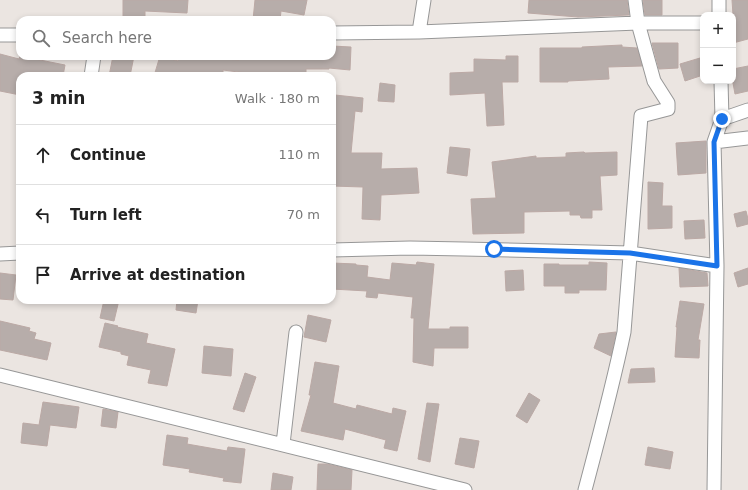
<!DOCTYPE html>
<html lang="en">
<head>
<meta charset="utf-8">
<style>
	:root { --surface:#fff; --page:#f2f2f2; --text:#222; --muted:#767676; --line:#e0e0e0 }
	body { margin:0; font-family:"DejaVu Sans",sans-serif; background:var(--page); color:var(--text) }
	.controls { position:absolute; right:12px; top:12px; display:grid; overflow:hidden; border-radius:8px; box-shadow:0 2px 6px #0003 }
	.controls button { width:36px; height:36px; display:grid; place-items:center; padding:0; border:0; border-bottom:1px solid var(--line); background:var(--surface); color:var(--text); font:20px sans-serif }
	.stop { position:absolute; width:12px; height:12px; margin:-9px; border:3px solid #1a73e8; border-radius:50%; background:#fff }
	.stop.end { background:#1a73e8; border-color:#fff; box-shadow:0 1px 4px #0008 }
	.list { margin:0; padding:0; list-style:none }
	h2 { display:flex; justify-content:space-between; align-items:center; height:52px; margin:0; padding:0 16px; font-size:17px }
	h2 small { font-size:13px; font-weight:400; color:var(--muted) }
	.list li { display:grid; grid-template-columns:26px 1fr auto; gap:12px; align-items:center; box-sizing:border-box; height:60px; padding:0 16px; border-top:1px solid var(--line) }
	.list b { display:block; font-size:15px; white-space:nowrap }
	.list em { font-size:13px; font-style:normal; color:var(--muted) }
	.icon { flex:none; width:22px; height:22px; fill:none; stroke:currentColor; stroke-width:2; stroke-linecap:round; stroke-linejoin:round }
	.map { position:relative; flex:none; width:748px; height:490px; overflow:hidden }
	.search { position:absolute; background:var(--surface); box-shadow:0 2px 6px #0003; left:16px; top:16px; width:320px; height:44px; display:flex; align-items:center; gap:10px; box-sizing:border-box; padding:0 14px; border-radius:12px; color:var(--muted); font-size:15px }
	.panel { position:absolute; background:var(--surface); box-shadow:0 2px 6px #0003; left:16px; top:72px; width:320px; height:232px; border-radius:12px }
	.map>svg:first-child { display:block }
	.building { fill:#b7adaa; stroke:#bba9a5 }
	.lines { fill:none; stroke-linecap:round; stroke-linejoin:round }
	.minor-casing { stroke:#979797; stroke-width:15 }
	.minor { stroke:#fff; stroke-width:13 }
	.route { stroke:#1a73e8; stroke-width:5 }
</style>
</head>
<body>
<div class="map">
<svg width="748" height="490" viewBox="0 0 748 490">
	<rect width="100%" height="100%" fill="#ebe5e1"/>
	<path class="building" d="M123,0H188L187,13L145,11V20H123Z
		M255,0H307L304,15L281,11L280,20H253Z
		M529,0H627L629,15L578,17L528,13Z
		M643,0H662V15H645Z
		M732,0H748V39L733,43V15Z
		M652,43H678V68L659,69Z
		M622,45V47L637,48L642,66L608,67L609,79L568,81V82H540V48H582V47Z
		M332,46L351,47L350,70L329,68V69H306V76H269L223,70V76H154L160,56L178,61L179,56H198V57L239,60V56H332Z
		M0,54L19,59L20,56L65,65L63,76H20V95L0,91Z
		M113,56H134L130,76H109Z
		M506,56H518V82H502L504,125L487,126L485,93L450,95V73L474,72V59L506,60Z
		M700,58L703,68V75L685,81L680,64Z
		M748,66V91L735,94L733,83V69Z
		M380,83L395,85L394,102L378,101Z
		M335,95L363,98L362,112L355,111L351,153H382L381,169L417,168L419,193L381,195L380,220L362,219L363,187L332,186V130Z
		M706,141V173L678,175L676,143Z
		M450,147L470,149L467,176L447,173Z
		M584,152L585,153L617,152V175L600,176L602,210H592V218H581L580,215H570V211L524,212V233L473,234L471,199L496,198L492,162L536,156V158L566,157V153Z
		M648,182L663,183L662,206H672V228L648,229Z
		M746,211L748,219V224L737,227L734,214Z
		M704,220L705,238L685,239L684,221Z
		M417,262L434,264L428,329H450V327H468V348H434L433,366L413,362L414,318H411L413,297L378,293L377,298L366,297L367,291L332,289V263L356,264V265L368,266L367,277L390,280L392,263L416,265Z
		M589,262L607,263L606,290H579V293H565V286H544V264H559V265H589Z
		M679,268L707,273L708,286L680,287Z
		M748,268V284L738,287L734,273Z
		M523,270L524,290L506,291L505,271Z
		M0,273L16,275L13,300L0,299Z
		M104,300H119L114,321L100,318Z
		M177,300H198L196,313L176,310Z
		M680,301L704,304L698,340H700L699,358L675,357L677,327H676Z
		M308,315L331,320L326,342L304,337Z
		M0,321L30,328L29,331L36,333L34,339L51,343L47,360L0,350Z
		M105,323L118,326L117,327L148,334L146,343L175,349L167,386L148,383L151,370L127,365L129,356L121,354V352L99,347Z
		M616,332L611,356L594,348L599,334Z
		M204,346L233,349L231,376L202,373Z
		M315,362L339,366L333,403L356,409L357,405L392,414L393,408L406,411L397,451L384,448L386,440L345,429L343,440L301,431L311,395H309Z
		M654,368L655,382L628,383L631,369Z
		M245,373L256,377L244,412L233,409Z
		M529,393L540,400L527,423L516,416Z
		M43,402L79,407L76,428L50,425L47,446L21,443L23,423L39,425Z
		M427,403L439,404L430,462L418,459Z
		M103,409L118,412L116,428L101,426Z
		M167,435L188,438L187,444L227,451L228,447L245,449L241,483L223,481L224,478L189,472L190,469L163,465Z
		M460,438L479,441L474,468L455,464Z
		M648,447L673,452L670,469L645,465Z
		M318,464H327L352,470L351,490H317Z
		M273,473L293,477L291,490H271Z"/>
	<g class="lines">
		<g class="minor-casing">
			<path id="minor" d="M719,15V0
				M419,32L424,0
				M332,33L419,32L638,23H703
				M0,35H20
				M91,76L94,56
				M722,119L748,110
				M714,142L748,138
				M332,250L410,248L464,249L630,253L717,266
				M0,254L20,253
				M0,375L465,490
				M283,444L296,332
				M585,490C599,437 613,385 624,332L641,116L668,109V103L654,81L638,23L635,0
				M714,490L717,266L714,142L722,119L721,81"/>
		</g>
		<use href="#minor" class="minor"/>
	</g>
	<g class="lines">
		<path class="route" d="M494,249L630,253L717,266L714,142L722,119"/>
	</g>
</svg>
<div class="controls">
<button>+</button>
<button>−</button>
</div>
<div class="stop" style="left:494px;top:249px"></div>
<div class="stop end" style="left:722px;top:119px"></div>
<div class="search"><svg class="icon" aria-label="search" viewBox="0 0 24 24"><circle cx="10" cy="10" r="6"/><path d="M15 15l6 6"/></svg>Search here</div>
<section class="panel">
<h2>3 min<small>Walk · 180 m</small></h2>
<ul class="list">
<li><svg class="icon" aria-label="ahead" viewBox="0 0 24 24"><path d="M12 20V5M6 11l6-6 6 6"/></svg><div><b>Continue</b></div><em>110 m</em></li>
<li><svg class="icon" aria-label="left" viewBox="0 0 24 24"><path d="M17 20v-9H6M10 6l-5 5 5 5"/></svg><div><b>Turn left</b></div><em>70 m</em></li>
<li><svg class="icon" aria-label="arrive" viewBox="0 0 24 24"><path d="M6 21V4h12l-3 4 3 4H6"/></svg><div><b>Arrive at destination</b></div></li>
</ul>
</section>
</div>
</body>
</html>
